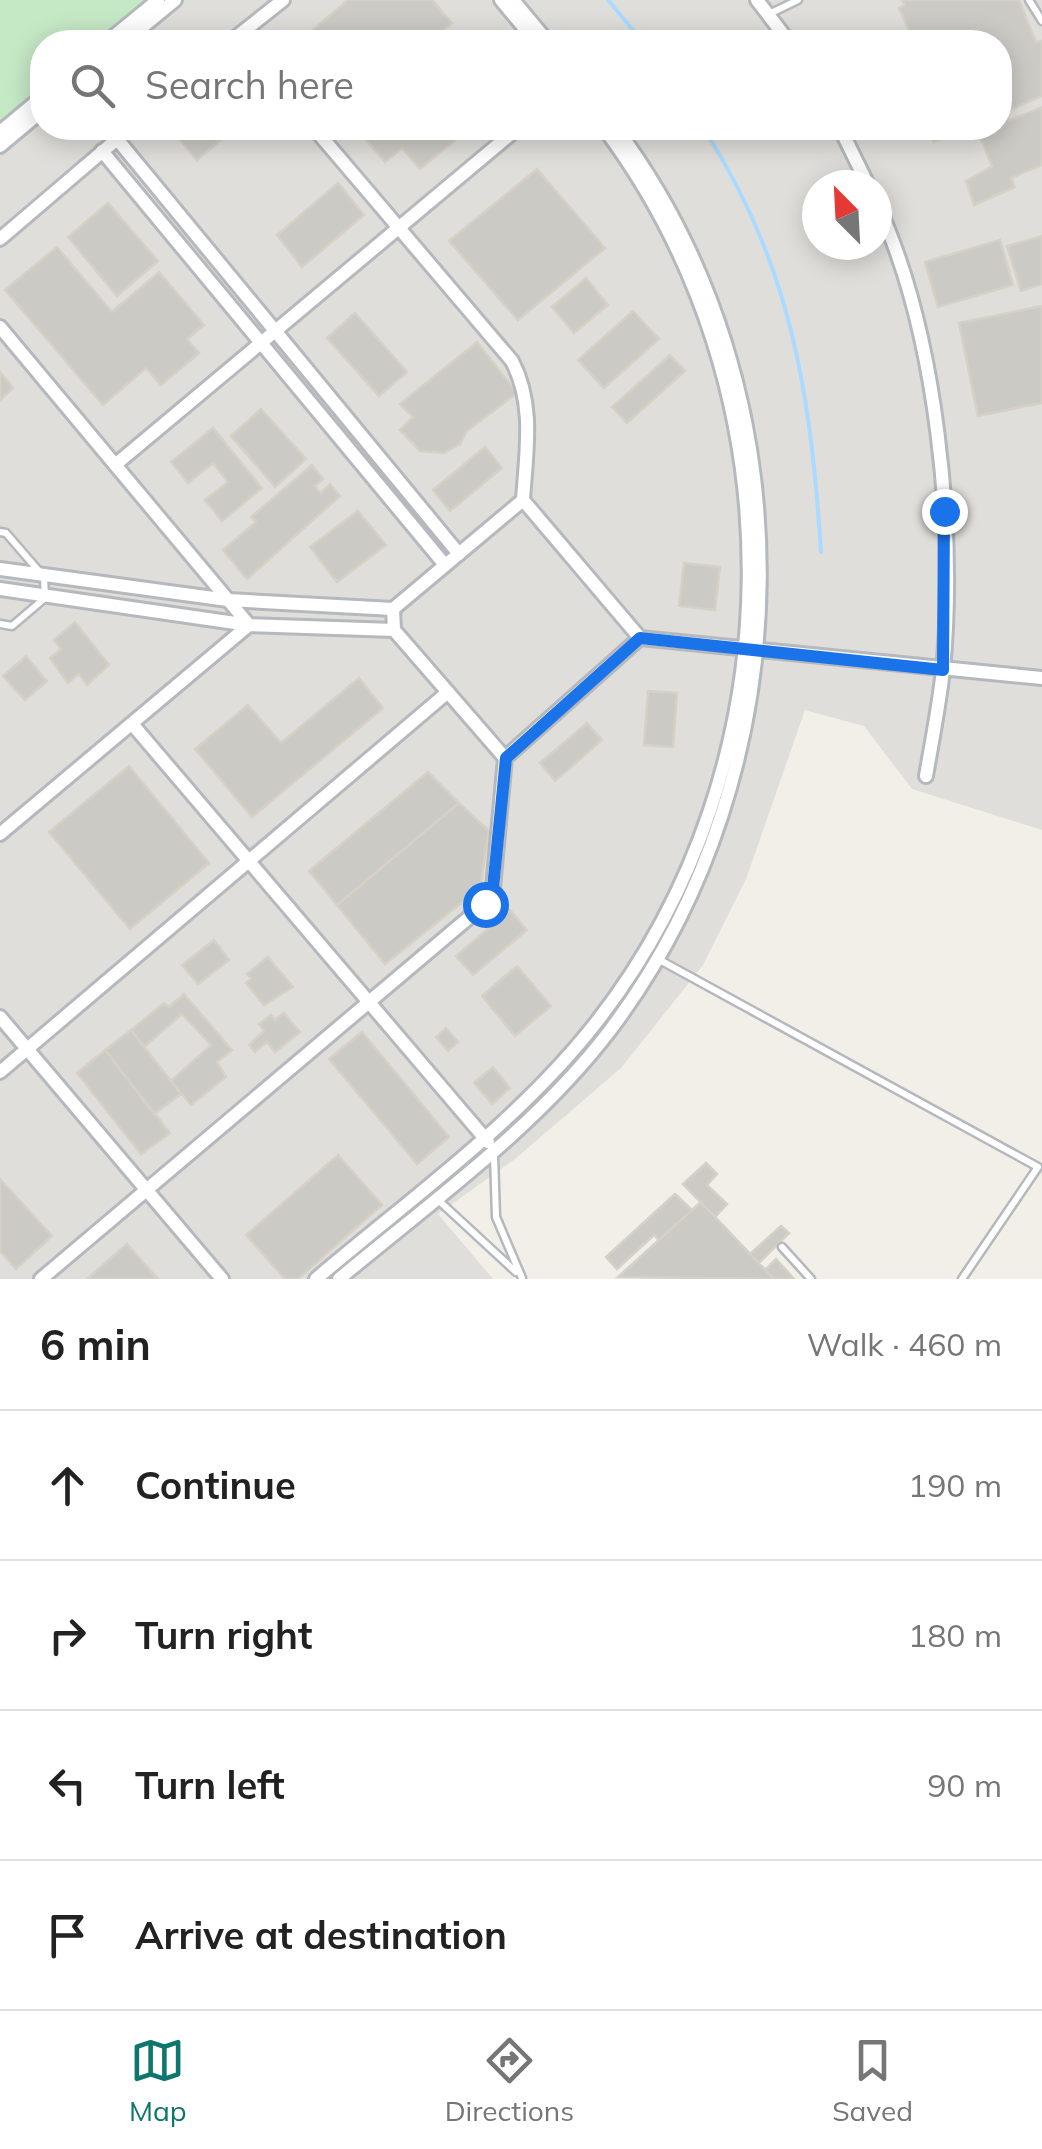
<!DOCTYPE html>
<html lang="en">
<head>
<meta charset="utf-8">
<style>
	:root { --surface:#fff; --page:#f2f2f2; --text:#222; --muted:#767676; --line:#e0e0e0; --accent:#0f766e }
	body { margin:0; font-family:Mulish,sans-serif; background:var(--page); color:var(--text) }
	.compass { position:absolute; left:802px; top:170px; width:90px; height:90px; border-radius:50%; background:var(--surface); box-shadow:0 5px 25px #0003; rotate:336deg }
	.stop { position:absolute; width:30px; height:30px; margin:-22px; border:8px solid #1a73e8; border-radius:50%; background:#fff }
	.stop.end { background:#1a73e8; border-color:#fff; box-shadow:0 2px 10px #0008 }
	.list { margin:0; padding:0; list-style:none }
	h2 { display:flex; justify-content:space-between; align-items:center; height:130px; margin:0; padding:0 40px; font-size:42px }
	h2 small { font-size:32px; font-weight:400; color:var(--muted) }
	.list li { display:grid; grid-template-columns:65px 1fr auto; gap:30px; align-items:center; box-sizing:border-box; height:150px; padding:0 40px; border-top:2px solid var(--line) }
	.list b { display:block; font-size:38px; white-space:nowrap }
	.list em { font-size:32px; font-style:normal; color:var(--muted) }
	.icon { flex:none; width:55px; height:55px; fill:none; stroke:currentColor; stroke-width:2; stroke-linecap:round; stroke-linejoin:round }
	.map { position:relative; flex:none; width:1042px; height:1279px; overflow:hidden }
	.search { position:absolute; background:var(--surface); box-shadow:0 5px 25px #0003; left:30px; right:30px; top:30px; height:110px; display:flex; align-items:center; gap:25px; box-sizing:border-box; padding:0 35px; border-radius:40px; color:var(--muted); font-size:38px }
	.sheet { height:730px; background:var(--surface) }
	nav { display:flex; justify-content:space-around; align-items:center; box-sizing:border-box; height:140px; border-top:2px solid var(--line); background:var(--surface); font-size:28px; color:var(--muted) }
	nav a { display:grid; justify-items:center; gap:5px }
	nav .on { color:var(--accent) }
	.map>svg:first-child { display:block }
	.industrial { fill:#e0deda; fill-rule:evenodd }
	.green { fill:#c5e8c5 }
	.lines { fill:none; stroke-linecap:round; stroke-linejoin:round }
	.stream { stroke:#aadaff; stroke-width:4 }
	.building { fill:#cccac5; stroke:#d6d1c6; stroke-width:2.5 }
	.lane-casing { stroke:#b5b8bc; stroke-width:11 }
	.street-casing { stroke:#b5b8bc; stroke-width:18 }
	.lane { stroke:#fff; stroke-width:6 }
	.street { stroke:#fff; stroke-width:12 }
	.route { stroke:#1a73e8; stroke-width:12 }
</style>
</head>
<body>
<div class="map">
<svg width="1042" height="1279" viewBox="0 0 1042 1279">
	<rect width="100%" height="100%" fill="#f1efe8"/>
	<path class="industrial" d="M187,0H1042V830L912,789L864,726L805,710L746,879L703,965L621,1068L515,1159L438,1214L493,1279H0V157L42,121V128H1000V42H136ZM817,185H877V245H817Z"/>
	<path class="green" d="M0,0H187L136,42H42V121L0,157Z"/>
	<g class="lines">
		<path class="stream" d="M608,0L643,42
			M703,128C791,263 811,395 821,552"/>
	</g>
	<path class="building" d="M348,0H432L452,23L429,42H299Z
		M902,0H1019L1036,42L1042,41V96L1000,114V42H914L899,8L905,5Z
		M1042,107V165L1011,178L1015,187L974,205L966,181L992,166L980,137L1000,128V114L1004,111L1009,121Z
		M179,128H235L197,160L173,132Z
		M366,128H470L420,169L402,148L385,162L360,133Z
		M928,128H970L934,142Z
		M537,169L605,248L518,320L449,241Z
		M338,183L364,215L302,267L277,235Z
		M108,203L158,261L117,296L68,237Z
		M1042,236V284L1021,291L1007,246Z
		M1000,240L1013,285L938,307L925,262Z
		M57,247L112,312L159,272L204,325L187,339L199,353L161,385L146,368L103,405L5,290Z
		M586,278L608,305L574,333L552,307Z
		M1042,306V403L978,416L959,323Z
		M633,311L659,339L604,388L578,360Z
		M355,313L407,372L379,396L327,338Z
		M477,342L517,393L467,431L460,444L444,453L420,451L400,430L413,417L400,404Z
		M670,355L685,371L627,423L612,407Z
		M0,372L13,388L0,400Z
		M261,409L306,459L275,487L231,436Z
		M213,428L262,488L222,521L205,500L228,482L213,463L188,483L171,462Z
		M485,447L502,468L450,511L433,490Z
		M312,465L323,479L315,486L321,493L330,484L340,496L247,579L223,550L256,522L251,517Z
		M358,511L386,545L337,582L310,547Z
		M684,563L720,567L715,610L679,606Z
		M75,622L109,665L87,685L79,674L68,683L50,658L61,649L54,640Z
		M26,656L47,681L25,700L3,676Z
		M359,678L383,708L252,817L195,749L248,705L281,743Z
		M648,691L677,693L673,747L644,745Z
		M587,723L602,740L555,781L540,763Z
		M129,766L209,863L130,929L49,832Z
		M428,772L459,803L337,905L309,871Z
		M459,803L489,831L480,888L385,964L337,905Z
		M510,910L527,930L473,975L456,956Z
		M214,940L229,960L198,984L182,965Z
		M268,957L293,987L264,1005L246,983L251,978L247,974Z
		M517,966L551,1006L515,1036L482,996Z
		M184,994L232,1050L217,1062L226,1077L191,1105L171,1081L211,1045L182,1014L144,1047L131,1030L164,1003L169,1007Z
		M284,1013L300,1032L275,1052L267,1042L255,1052L249,1045L264,1031L259,1024L271,1015L275,1020Z
		M446,1028L458,1042L448,1051L436,1037Z
		M131,1030L181,1094L154,1114L105,1050Z
		M362,1032L449,1137L417,1164L329,1059Z
		M105,1050L170,1133L141,1154L77,1073Z
		M493,1067L510,1088L492,1104L474,1083Z
		M338,1155L382,1205L298,1279H285L246,1235Z
		M706,1163L717,1174L707,1185L727,1204L715,1217L683,1184Z
		M0,1179L52,1236L16,1269L0,1251Z
		M675,1194L692,1210L659,1240L654,1235L617,1269L606,1257Z
		M701,1202L774,1279L618,1277L692,1210Z
		M781,1226L789,1233L759,1263L750,1254Z
		M127,1244L158,1279H87Z
		M776,1259L794,1279H774L765,1270Z"/>
	<g class="lines">
		<g class="lane-casing">
			<path id="lane" d="M1029,0L1042,21
				M769,14L798,0
				M0,532L6,533L44,577L45,598L12,626L0,624
				M658,959L1038,1167L962,1279
				M494,1155L496,1217L522,1278
				M437,1199L516,1272
				M782,1247L811,1279"/>
		</g>
		<g class="street-casing">
			<path id="street" d="M501,0L536,42
				M513,0L548,42
				M757,0L789,42
				M107,42L158,0
				M124,42L175,0
				M230,42L283,0
				M314,128L512,361C535,405 526,452 523,500L640,638L1042,678
				M840,128L868,185
				M0,132L42,97
				M117,139L459,554
				M0,146L42,111
				M102,151L445,565
				M877,204C937,332 956,530 943,670C939,706 932,741 926,776
				M0,239L130,128
				M0,327L249,625L0,834
				M115,465L518,128
				M0,569L228,600L393,609L523,500
				M0,589L249,625L394,630
				M393,609L394,630L505,758
				M133,725L488,1142
				M0,1017L222,1279
				M0,1072L448,692
				M41,1279L485,904L493,888L505,758L640,638
				M316,1279C411,1198 517,1123 595,1024C798,766 799,389 604,128
				M339,1279C432,1201 537,1127 611,1029C806,770 811,389 616,128"/>
		</g>
		<use href="#lane" class="lane"/>
		<use href="#street" class="street"/>
	</g>
	<g class="lines">
		<path class="route" d="M485,904L493,888L506,758L640,638L943,670L944,511"/>
	</g>
</svg>
<svg class="compass" viewBox="-18 -18 36 36"><path d="M0-13l5 13h-10z" fill="#e53935"/><path d="M0 13l5-13h-10z" fill="#767676"/></svg>
<div class="stop" style="left:485px;top:904px"></div>
<div class="stop end" style="left:944px;top:511px"></div>
<div class="search"><svg class="icon" aria-label="search" viewBox="0 0 24 24"><circle cx="10" cy="10" r="6"/><path d="M15 15l6 6"/></svg>Search here</div>
</div>
<section class="sheet">
<h2>6 min<small>Walk · 460 m</small></h2>
<ul class="list">
<li><svg class="icon" aria-label="ahead" viewBox="0 0 24 24"><path d="M12 20V5M6 11l6-6 6 6"/></svg><div><b>Continue</b></div><em>190 m</em></li>
<li><svg class="icon" aria-label="right" viewBox="0 0 24 24"><path d="M7 20v-9h11M14 6l5 5-5 5"/></svg><div><b>Turn right</b></div><em>180 m</em></li>
<li><svg class="icon" aria-label="left" viewBox="0 0 24 24"><path d="M17 20v-9H6M10 6l-5 5 5 5"/></svg><div><b>Turn left</b></div><em>90 m</em></li>
<li><svg class="icon" aria-label="arrive" viewBox="0 0 24 24"><path d="M6 21V4h12l-3 4 3 4H6"/></svg><div><b>Arrive at destination</b></div></li>
</ul>
</section>
<nav>
<a class="on"><svg class="icon" aria-label="map" viewBox="0 0 24 24"><path d="M3 6l6-2 6 2 6-2v14l-6 2-6-2-6 2zM9 4v14M15 6v14"/></svg>Map</a>
<a><svg class="icon" aria-label="directions" viewBox="0 0 24 24"><path d="M12 3l9 9-9 9-9-9zM9 14v-3h6M13 9l2 2-2 2"/></svg>Directions</a>
<a><svg class="icon" aria-label="saved" viewBox="0 0 24 24"><path d="M7 4h10v16l-5-4-5 4z"/></svg>Saved</a>
</nav>
</body>
</html>
